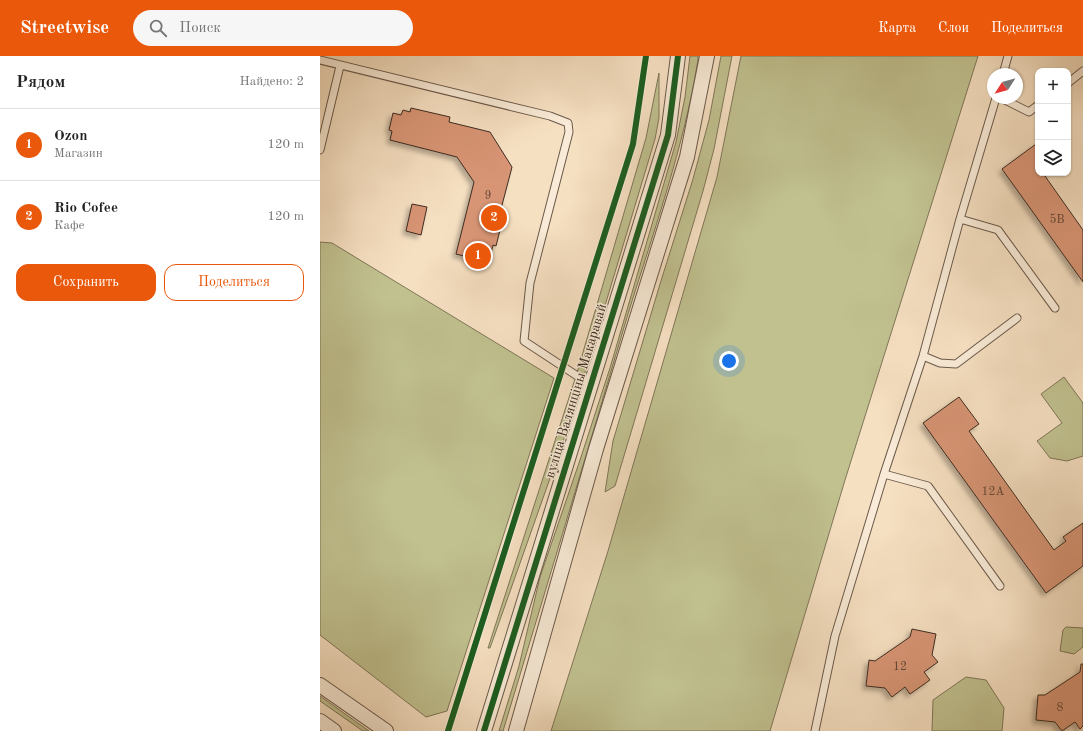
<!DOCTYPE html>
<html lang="ru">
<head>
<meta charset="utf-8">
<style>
	:root { --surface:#fff; --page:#f6f6f6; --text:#222; --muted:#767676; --line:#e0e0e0; --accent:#ea580c }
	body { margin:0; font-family:"Old Standard TT",serif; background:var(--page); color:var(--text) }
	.controls { position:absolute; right:12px; top:12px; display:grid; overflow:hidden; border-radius:8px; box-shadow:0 1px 3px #0004 }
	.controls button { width:36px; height:36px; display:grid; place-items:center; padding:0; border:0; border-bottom:1px solid var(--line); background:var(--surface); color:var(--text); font:20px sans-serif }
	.compass { position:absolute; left:667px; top:12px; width:36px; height:36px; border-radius:50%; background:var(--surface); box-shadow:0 1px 3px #0004; rotate:234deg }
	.you { position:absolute; left:409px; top:305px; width:14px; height:14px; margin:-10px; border:3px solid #fff; border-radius:50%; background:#1a73e8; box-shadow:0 0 0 6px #1a73e833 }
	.badge { display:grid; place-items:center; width:26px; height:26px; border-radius:50%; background:var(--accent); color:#fff; font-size:13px; font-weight:700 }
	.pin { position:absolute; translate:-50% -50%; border:2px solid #fff; box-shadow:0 1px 4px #0006 }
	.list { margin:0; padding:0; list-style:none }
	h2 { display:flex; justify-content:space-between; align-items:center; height:52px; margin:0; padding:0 16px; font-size:17px }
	h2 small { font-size:13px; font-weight:400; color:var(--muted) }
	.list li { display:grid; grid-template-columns:26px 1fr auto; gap:12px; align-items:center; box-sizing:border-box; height:72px; padding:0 16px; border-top:1px solid var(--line) }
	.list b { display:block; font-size:15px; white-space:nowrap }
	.list p { margin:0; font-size:13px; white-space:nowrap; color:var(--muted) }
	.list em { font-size:13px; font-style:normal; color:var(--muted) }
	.actions { display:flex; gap:8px; padding:12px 16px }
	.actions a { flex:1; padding:9px 0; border:1px solid var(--accent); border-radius:12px; text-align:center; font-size:14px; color:var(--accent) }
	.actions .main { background:var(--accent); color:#fff }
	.icon { flex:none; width:22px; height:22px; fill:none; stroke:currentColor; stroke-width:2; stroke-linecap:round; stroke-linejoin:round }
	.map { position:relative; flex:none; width:763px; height:675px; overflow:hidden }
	header { display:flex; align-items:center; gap:24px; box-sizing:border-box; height:56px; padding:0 20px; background:var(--accent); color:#fff }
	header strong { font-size:19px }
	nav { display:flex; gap:22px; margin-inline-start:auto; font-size:14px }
	.search { width:280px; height:36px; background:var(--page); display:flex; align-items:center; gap:10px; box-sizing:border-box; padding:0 14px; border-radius:22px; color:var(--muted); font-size:15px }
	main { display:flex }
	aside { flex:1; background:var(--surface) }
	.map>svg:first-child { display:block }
	.green { fill:#c1c190; stroke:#7f7659 }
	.building { fill:#d89574; stroke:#3d2c22; filter:url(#shadow) }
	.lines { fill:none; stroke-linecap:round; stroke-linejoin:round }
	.lane-casing { stroke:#6b594a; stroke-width:9 }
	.street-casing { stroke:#6b594a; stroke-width:16 }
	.lane { stroke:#f9ebd7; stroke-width:7 }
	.street { stroke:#f9ebd7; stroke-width:14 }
	.cycleway-casing { stroke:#f9ebd7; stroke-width:8 }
	.cycleway { stroke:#1b5e20; stroke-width:6 }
	.labels { text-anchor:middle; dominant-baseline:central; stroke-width:3; stroke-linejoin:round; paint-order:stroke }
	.number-label { font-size:12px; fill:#644636 }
	.street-label { font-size:14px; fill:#3d2c22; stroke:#f9ebd7 }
</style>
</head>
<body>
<header>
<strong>Streetwise</strong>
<div class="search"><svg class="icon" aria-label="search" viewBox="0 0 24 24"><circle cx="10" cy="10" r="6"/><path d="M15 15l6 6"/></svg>Поиск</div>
<nav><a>Карта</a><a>Слои</a><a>Поделиться</a></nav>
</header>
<main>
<aside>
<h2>Рядом<small>Найдено: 2</small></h2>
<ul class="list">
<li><span class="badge">1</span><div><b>Ozon</b><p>Магазин</p></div><em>120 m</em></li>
<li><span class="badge">2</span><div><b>Rio Cofee</b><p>Кафе</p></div><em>120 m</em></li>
</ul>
<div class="actions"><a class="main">Сохранить</a><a>Поделиться</a></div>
</aside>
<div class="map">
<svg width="763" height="675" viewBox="0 0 763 675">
	<defs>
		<filter id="shadow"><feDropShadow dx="-3.5" dy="3.5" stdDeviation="2" flood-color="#0004"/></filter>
	</defs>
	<rect width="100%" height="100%" fill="#f6e0c2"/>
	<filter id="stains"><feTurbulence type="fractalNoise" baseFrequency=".005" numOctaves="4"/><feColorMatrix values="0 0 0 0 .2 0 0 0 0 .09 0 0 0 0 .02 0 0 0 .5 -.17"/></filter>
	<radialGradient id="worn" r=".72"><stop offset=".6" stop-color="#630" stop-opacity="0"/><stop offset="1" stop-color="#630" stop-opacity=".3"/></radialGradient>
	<path class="green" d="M370,0H378V4C364,91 334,174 308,258C267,397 225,536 183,675H179L199,610L220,521L260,404L290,312L356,86L365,41Z
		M401,0H412L394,93L383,135L295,430L285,436L293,385L340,228L373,123L389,64Z
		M421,0H658L525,424L450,675H231L288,495L397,121Z
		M339,17V62L335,83L251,363L170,592H168L256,320L326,82Z
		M0,186L12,187L234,322L127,655L106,661L0,579Z
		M744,321L763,347V400L747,405L730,402L717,385L742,367L721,338Z
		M746,571L763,572V591L754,598L740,595L743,574Z
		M646,621L666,624L684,652L682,675H612L613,644Z
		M0,640L49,675H43L0,645Z"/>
	<path class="building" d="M91,52L130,61L129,66L170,76L192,111L181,153L185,154L176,190L173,189L171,197L167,196L165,205L136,198L154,126L137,101L70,84L72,75L69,74L73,57L81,59L83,54L90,56Z
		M716,88L718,90V117H730L725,120L763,174V226L682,113Z
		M92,148L107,151L101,179L86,175Z
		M639,341L659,368L649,375L734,494L746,485L743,481L763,467V510L726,537L603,367Z
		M592,573L616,578L612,599L618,606L604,616L610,624L590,638L585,631L572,641L565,632L546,630L549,604L555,605L590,581Z
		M761,608H763V670L760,673L755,666L742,675L735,666L716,664L718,639H725L760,616Z"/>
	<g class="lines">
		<g class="lane-casing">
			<path id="lane" d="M0,4L230,60L248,67L249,76L210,227L204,285L271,329
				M683,18L688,0
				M748,27L763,15
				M681,42L709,56L718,49
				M0,94L20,10
				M640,163L678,174L735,252
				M603,300L620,307L636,308L697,262
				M564,418L608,430L680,530
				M495,675L515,580L564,418L603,300L640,163L676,42"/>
		</g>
		<g class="street-casing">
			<path id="street" d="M0,629L66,675
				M0,665L14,675
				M164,675L348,79L358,0
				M196,675L276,393L367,101L387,0"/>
		</g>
		<use href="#lane" class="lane"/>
		<use href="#street" class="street"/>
		<g class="cycleway-casing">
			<path id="cycleway" d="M128,675L313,88L326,0
				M164,675L348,79L358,0"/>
		</g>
		<use href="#cycleway" class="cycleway"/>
	</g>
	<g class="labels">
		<g class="number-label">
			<text x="168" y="140">9</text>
			<text x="737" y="164">5В</text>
			<text x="673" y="436">12А</text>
			<text x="580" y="611">12</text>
			<text x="740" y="652">8</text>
		</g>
		<g class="street-label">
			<text transform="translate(256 335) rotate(-73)">вуліца Валянціны Макаравай</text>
		</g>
	</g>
	<rect width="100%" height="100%" filter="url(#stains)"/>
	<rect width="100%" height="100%" fill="url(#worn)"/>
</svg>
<div class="controls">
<button>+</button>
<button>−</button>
<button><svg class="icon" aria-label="layers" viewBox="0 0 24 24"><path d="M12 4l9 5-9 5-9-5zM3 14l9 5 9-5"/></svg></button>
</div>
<svg class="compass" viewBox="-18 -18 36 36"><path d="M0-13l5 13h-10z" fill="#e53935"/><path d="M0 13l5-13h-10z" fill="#767676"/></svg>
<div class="you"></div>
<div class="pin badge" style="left:158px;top:200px">1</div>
<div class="pin badge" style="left:174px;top:162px">2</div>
</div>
</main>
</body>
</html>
